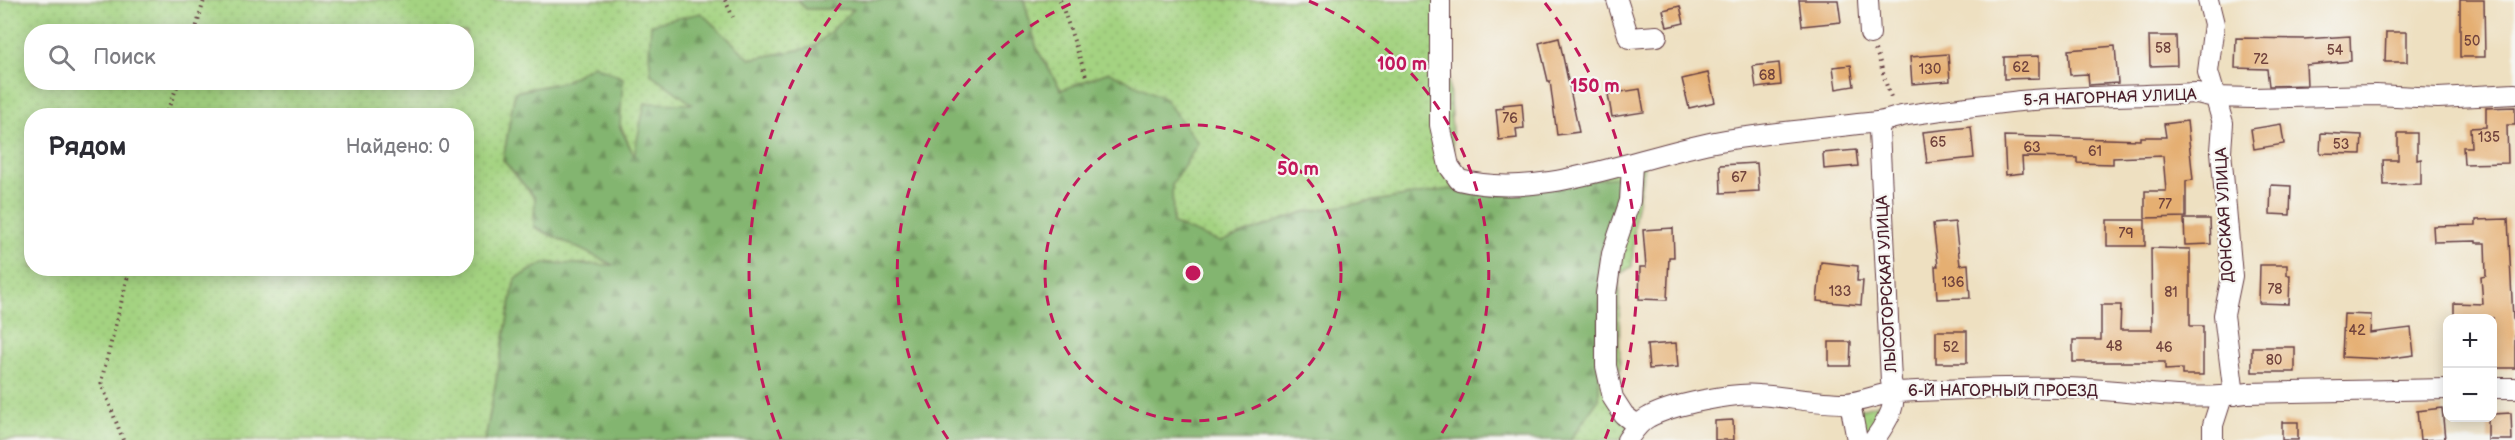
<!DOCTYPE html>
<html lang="ru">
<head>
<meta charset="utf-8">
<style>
	:root { --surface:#fff; --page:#f2f2f3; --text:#2b2b33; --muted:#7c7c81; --line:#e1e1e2 }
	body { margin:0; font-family:"Balsamiq Sans",sans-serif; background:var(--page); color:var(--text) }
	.controls { position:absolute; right:18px; bottom:18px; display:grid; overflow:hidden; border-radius:12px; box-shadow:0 3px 15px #0003 }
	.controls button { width:54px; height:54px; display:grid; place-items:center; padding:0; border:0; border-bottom:2px solid var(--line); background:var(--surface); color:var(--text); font:30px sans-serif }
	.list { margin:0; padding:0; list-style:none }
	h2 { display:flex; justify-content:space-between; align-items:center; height:78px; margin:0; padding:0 24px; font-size:26px }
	h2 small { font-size:20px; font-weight:400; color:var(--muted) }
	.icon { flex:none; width:33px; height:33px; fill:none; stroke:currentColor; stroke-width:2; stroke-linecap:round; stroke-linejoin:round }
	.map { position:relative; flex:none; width:2515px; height:440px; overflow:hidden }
	.search { position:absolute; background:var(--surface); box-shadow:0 3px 15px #0003; left:24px; top:24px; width:450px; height:66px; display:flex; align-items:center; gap:15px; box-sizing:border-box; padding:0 21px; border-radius:24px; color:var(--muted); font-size:22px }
	.panel { position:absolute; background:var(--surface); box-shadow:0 3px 15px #0003; left:24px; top:108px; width:450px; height:168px; border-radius:24px }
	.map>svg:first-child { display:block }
	.grass { fill:url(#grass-dots); stroke:#777956; stroke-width:1.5; fill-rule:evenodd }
	.forest { fill:url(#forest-firs); stroke:#666a4d; stroke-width:1.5 }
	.building { fill:#e5af72 }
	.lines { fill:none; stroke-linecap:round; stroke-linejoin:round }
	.minor-casing { stroke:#633c42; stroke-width:22 }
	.path { stroke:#633c42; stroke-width:4; stroke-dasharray:1.5 4.5; stroke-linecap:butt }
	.minor { stroke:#fff; stroke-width:20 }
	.ring { fill:none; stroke:#c2185b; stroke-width:3; stroke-dasharray:10 8 }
	.labels { text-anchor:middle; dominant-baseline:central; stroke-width:4.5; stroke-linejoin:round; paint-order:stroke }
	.number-label { font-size:14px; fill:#71433d }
	.street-label { font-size:16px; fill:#4a1f2b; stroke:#f6f6f2 }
	.centre { fill:#c2185b; stroke:#f6f6f2; stroke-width:3 }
	.ring-label { font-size:18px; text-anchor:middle; font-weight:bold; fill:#c2185b; stroke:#f6f6f2; stroke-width:4.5; stroke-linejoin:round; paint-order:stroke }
</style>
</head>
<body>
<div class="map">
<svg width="2515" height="440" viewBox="0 0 2515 440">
	<defs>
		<pattern id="grass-dots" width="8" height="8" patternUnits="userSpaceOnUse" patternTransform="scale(1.5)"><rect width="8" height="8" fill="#a4d381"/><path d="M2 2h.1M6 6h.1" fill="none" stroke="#8fb570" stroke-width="1.8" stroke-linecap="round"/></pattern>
		<pattern id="forest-firs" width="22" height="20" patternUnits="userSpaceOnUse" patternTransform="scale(1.5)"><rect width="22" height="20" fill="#83b56f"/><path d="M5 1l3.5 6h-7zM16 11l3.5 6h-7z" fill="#6d935b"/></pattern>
	</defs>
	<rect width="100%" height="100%" fill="#f6f6f2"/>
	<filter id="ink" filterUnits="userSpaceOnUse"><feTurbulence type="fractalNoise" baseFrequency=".0167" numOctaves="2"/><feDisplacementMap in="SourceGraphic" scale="12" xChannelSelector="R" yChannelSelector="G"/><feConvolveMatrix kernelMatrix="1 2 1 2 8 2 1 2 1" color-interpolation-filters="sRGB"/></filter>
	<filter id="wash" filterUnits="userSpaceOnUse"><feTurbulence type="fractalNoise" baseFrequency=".008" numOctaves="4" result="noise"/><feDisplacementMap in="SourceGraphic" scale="24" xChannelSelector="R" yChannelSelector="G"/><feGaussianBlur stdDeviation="1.35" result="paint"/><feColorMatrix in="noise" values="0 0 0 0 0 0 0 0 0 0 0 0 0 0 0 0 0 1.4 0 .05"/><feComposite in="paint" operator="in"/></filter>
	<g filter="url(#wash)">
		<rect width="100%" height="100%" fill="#eee0c1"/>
		<path class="grass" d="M0,0H798L806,9H855L814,47L750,59L701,13L693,105L634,156L594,65L564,82L515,92L503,160L535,198L534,227L615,265L544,263L515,279L485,440H0ZM32,32H466V82H32ZM32,116H466V268H32Z
			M1024,0H1439L1444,9L1454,162L1462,174L1530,180L1645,152L1643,174L1635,217L1632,266L1619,275L1620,397L1634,410L1628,431L1620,440H1570L1599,399L1600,252L1621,198L1535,188L1467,194L1451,189L1304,212L1220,243L1173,224L1172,185L1198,143L1109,72L1061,90L1037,49Z
			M1882,403L1887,406V412L1861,440L1860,409Z"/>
		<path class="forest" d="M798,0H1024L1037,49L1061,90L1109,72L1164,98L1198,143L1172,185L1173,224L1220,242L1304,212L1451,189L1467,194L1618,177L1621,198L1600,252L1599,399L1570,440H485L515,279L544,263L613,265L534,227L535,198L503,160L515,92L564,82L594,65L623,78L620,127L634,155L645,103L692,104L651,74L649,54L651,24L701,13L750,59L814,47L854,9H806Z"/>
		<g id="blocks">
			<path class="building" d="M1799,0H1838L1841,22L1802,26Z
				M2460,0H2484L2485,57H2460Z
				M1680,6L1684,23L1667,27L1663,10Z
				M2386,32H2407V62H2385Z
				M2149,36H2176L2177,65L2150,66Z
				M2350,36L2351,61L2306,65L2307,85L2269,86L2267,69L2235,68L2236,38L2304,39Z
				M1559,38L1579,132L1557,135L1550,81H1548L1539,43Z
				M2115,46L2118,83L2089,85L2088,74L2070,75L2068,50Z
				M1948,54L1950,81L1912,84L1910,57Z
				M2039,56V78L2004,79V57Z
				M1779,63L1781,85L1756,88L1753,66Z
				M1851,65L1854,86L1836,89L1833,67Z
				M1708,73L1715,102L1689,108L1682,79Z
				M1640,89L1644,112L1612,117L1608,94Z
				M1522,103L1524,128L1516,129L1517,138L1499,140L1496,109L1504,108L1503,105Z
				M2515,107V125H2507L2508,163L2464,164L2463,147H2471L2470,128L2486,127V108Z
				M2187,121L2193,180L2186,181V217L2145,218V191H2166L2163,156L2113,158V164L2077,163V158L2022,157L2023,173L2006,175L2004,136L2140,140V137H2166L2164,124Z
				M2281,124L2284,144L2254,149L2251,129Z
				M1971,127L1974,158L1927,163L1923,132Z
				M2321,133L2362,135L2361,154L2320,153Z
				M2398,133H2417V160L2421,159V184L2384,185L2383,160H2398Z
				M1856,150L1858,166L1824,169L1823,153Z
				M1757,163L1759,191L1721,193L1720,165Z
				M2271,185L2291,186L2290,215L2270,214Z
				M2184,219H2210L2211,244L2185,245Z
				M2508,219L2513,319L2515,320V368H2493V318H2454V303L2483,304L2481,277L2486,276L2485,243H2476V241L2434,242L2433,226L2476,225V220Z
				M2107,220H2145V246H2107Z
				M1955,222L1960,265L1968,264L1970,298L1937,299L1935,266H1938L1933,224Z
				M1673,228L1674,257H1669L1667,300L1639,299L1640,267H1646L1643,230Z
				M2151,248L2190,249V326H2203V375H2182V369L2165,370V362H2073V340H2101V305H2121L2120,330H2152Z
				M1821,262L1858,266L1857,281H1863L1861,305L1817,301Z
				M2260,265H2287V275H2290L2289,304L2259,303Z
				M2344,314L2371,315L2370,333L2411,328L2414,355L2384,359L2342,357Z
				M1936,331H1967V363H1936Z
				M1829,342H1851L1850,366H1829Z
				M1676,343L1678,367L1649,369L1647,345Z
				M2252,347H2295V372H2252Z
				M2442,408L2445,439L2420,440L2417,411Z
				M2511,413L2512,440H2488V417H2493V414Z
				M1733,420L1734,440H1715V421Z
				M2282,422H2298V440H2282Z"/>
		</g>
	</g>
	<g filter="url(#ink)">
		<use href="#blocks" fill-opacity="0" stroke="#633c42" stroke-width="1.5"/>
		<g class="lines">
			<g class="minor-casing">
				<path id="minor" d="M1440,0V125L1449,166L1459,180C1545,201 1636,156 1720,141C1772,132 1825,128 1877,122C1888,121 1897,116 1908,115C1945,109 1983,105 2020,101C2079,96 2138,96 2197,93L2214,97L2253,98L2375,95L2438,98L2515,94
					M1617,0L1629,38L1657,36
					M1868,0L1870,34
					M2208,0L2214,24L2208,72L2223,123L2221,151L2232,276L2224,315L2234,395
					M1632,165L1630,201L1612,254L1606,294V366L1613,398L1624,415L1638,426
					M2492,388H2515
					M1850,403L1857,440
					M1627,440C1633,432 1639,422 1649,417C1671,405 1734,392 1759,395C1788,397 1816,403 1845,403C1863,402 1880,393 1898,392C1953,389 2010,387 2066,388C2126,389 2186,403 2247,393L2448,389
					M1874,440C1888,420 1899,405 1891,381L1879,130L1881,122
					M2213,440V425L2222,397"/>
			</g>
			<path class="path" d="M725,0L733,17
				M1060,0L1087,79
				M195,32L204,0
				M1875,50C1883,66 1884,83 1892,99
				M165,116L179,82
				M123,440L101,382L130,268"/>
			<use href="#minor" class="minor"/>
		</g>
	</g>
	<g class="ring">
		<circle cx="1193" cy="273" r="148"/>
		<path d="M948 439A296 296 0 0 1 1077 1M1309 1A296 296 0 0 1 1438 439"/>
		<path d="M781 439A444 444 0 0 1 841 3M1545 3A444 444 0 0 1 1605 439"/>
	</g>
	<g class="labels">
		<g class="number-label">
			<text x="2472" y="41">50</text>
			<text x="2163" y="48">58</text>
			<text x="2335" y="50">54</text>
			<text x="2261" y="59">72</text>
			<text x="2021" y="67">62</text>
			<text x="1930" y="69">130</text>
			<text x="1767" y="75">68</text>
			<text x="1510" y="118">76</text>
			<text x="2489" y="137">135</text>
			<text x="1938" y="142">65</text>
			<text x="2341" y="144">53</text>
			<text x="2032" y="147">63</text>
			<text x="2095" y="151">61</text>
			<text x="1739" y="177">67</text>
			<text x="2165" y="204">77</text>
			<text x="2126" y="233">79</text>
			<text x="1953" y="282">136</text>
			<text x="2275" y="289">78</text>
			<text x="1840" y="291">133</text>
			<text x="2171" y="292">81</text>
			<text x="2357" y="330">42</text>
			<text x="2114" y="346">48</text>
			<text x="1951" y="347">52</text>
			<text x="2164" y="347">46</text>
			<text x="2274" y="360">80</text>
		</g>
		<g class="street-label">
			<text transform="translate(2110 98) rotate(-2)">5-Я НАГОРНАЯ УЛИЦА</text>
			<text transform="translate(2225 215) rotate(-93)">ДОНСКАЯ УЛИЦА</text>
			<text transform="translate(1887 284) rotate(-93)">ЛЫСОГОРСКАЯ УЛИЦА</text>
			<text x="2003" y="391">6-Й НАГОРНЫЙ ПРОЕЗД</text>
		</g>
	</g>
	<circle cx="1193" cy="273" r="9" class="centre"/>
	<g class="ring-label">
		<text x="1402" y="70">100 m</text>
		<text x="1595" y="92">150 m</text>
		<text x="1298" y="175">50 m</text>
	</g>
</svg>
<div class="controls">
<button>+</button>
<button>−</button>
</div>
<div class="search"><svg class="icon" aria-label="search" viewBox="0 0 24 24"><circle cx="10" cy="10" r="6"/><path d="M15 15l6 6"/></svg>Поиск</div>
<section class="panel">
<h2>Рядом<small>Найдено: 0</small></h2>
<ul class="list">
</ul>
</section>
</div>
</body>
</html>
